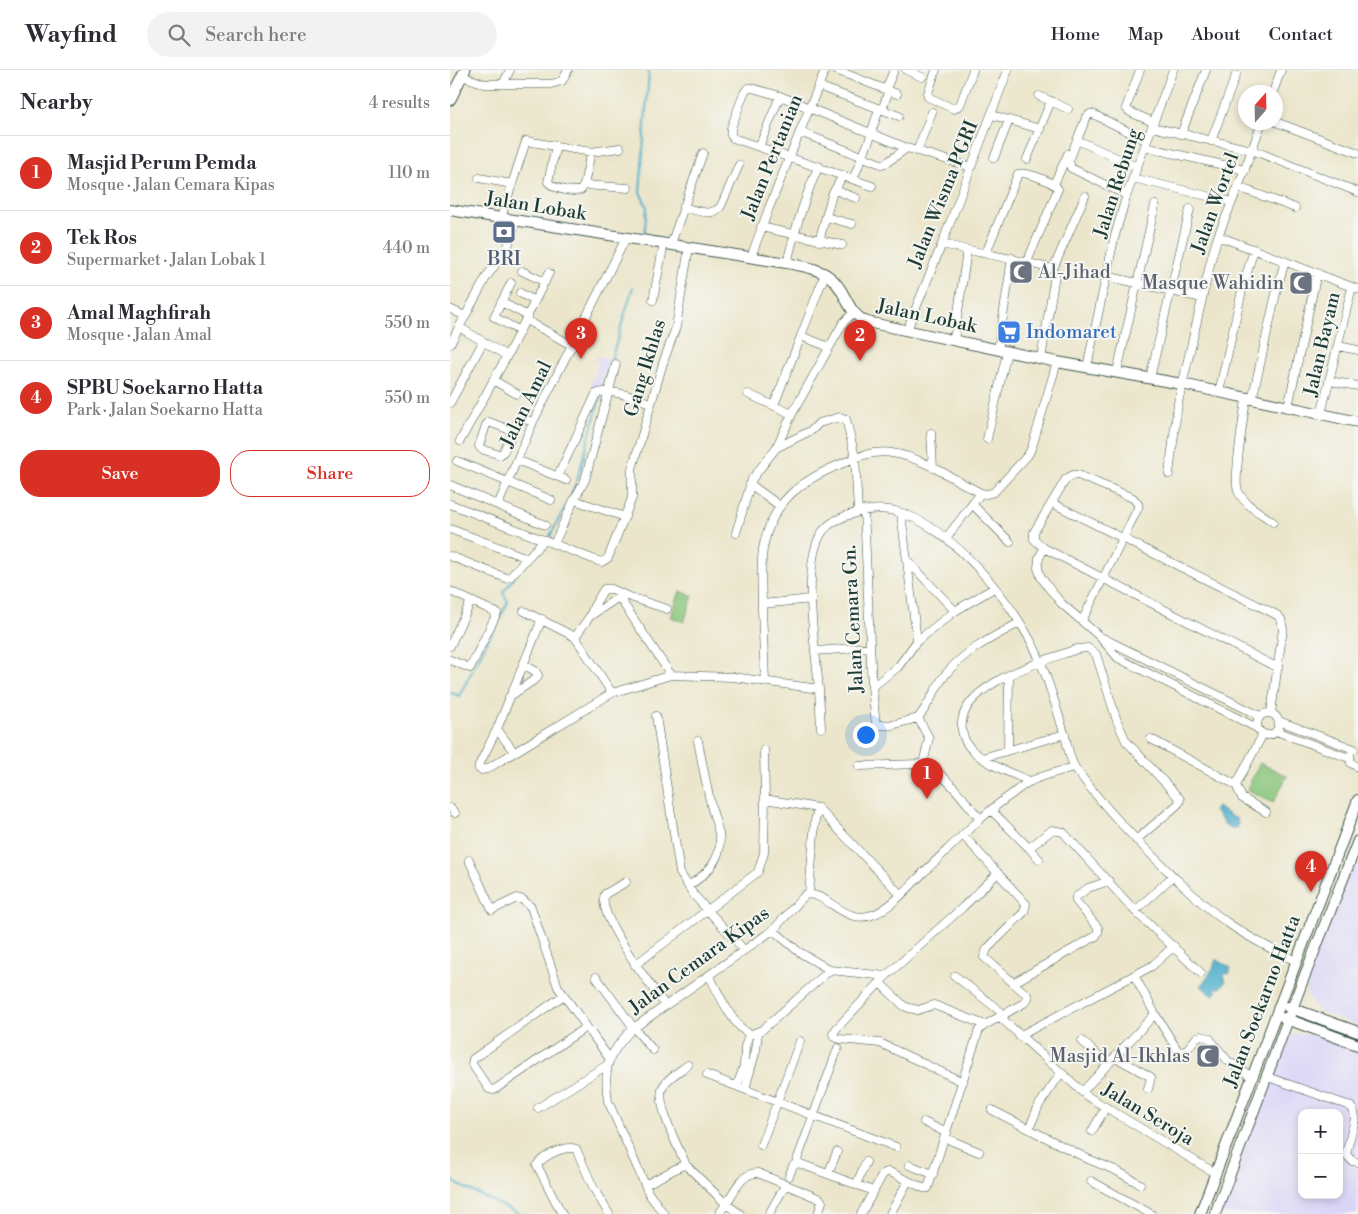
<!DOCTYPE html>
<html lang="en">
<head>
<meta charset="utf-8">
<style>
	:root { --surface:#fff; --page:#f2f2f3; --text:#2b2b33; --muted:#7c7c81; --line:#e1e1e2; --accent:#d93025 }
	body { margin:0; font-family:"Libre Bodoni",serif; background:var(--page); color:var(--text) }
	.controls { position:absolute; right:15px; bottom:15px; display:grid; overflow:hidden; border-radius:10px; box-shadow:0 2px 8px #0003 }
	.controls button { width:45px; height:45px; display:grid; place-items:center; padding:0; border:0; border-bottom:1px solid var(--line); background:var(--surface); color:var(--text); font:25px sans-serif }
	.compass { position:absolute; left:788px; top:15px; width:45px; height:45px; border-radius:50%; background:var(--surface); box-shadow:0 2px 8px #0003; rotate:20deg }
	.you { position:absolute; left:415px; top:664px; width:18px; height:18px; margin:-12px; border:4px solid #fff; border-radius:50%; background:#1a73e8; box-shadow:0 0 0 8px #1a73e833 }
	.badge { display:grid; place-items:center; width:32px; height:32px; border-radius:50%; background:var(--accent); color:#fff; font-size:16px; font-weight:700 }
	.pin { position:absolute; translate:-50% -41px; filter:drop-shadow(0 1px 2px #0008) }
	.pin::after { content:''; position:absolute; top:26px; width:18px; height:15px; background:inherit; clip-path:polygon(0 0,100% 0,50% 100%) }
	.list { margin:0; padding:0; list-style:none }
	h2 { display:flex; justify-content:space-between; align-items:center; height:65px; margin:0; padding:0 20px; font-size:21px }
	h2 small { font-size:16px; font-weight:400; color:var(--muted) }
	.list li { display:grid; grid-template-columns:32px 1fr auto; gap:15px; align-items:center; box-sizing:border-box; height:75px; padding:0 20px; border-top:1px solid var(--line) }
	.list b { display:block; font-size:19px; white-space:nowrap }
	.list p { margin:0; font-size:16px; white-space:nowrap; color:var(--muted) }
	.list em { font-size:16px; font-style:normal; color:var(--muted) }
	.actions { display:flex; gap:10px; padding:15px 20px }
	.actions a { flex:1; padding:11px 0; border:1px solid var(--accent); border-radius:20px; text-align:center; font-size:18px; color:var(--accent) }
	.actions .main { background:var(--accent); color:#fff }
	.icon { flex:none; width:28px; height:28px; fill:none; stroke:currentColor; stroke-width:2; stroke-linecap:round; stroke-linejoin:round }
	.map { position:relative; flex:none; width:908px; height:1144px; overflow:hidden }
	header { display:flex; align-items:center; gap:30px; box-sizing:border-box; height:70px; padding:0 25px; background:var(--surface); border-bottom:1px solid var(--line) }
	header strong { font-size:24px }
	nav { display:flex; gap:28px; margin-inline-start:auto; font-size:18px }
	.search { width:350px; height:45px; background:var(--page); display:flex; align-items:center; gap:12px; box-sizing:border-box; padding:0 18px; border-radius:28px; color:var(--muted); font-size:19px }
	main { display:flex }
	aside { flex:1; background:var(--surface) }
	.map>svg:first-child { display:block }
	.built { fill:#dbd6f7; fill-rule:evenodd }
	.green { fill:#8ac67b; stroke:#548258 }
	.water { fill:#4cadcb; stroke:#367580 }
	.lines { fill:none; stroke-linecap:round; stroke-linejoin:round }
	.stream { stroke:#4cadcb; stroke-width:2 }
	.minor-casing { stroke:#3e564b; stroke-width:9 }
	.major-casing { stroke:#3e564b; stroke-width:12 }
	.minor { stroke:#fff; stroke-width:8 }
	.major { stroke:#fff; stroke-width:10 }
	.labels { text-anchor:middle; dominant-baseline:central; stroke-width:4; stroke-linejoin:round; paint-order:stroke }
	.street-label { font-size:19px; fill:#1f3d34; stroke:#f6f6f2 }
	.service-label { font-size:19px; fill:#4e5e75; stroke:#f6f6f2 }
	.worship-label { font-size:19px; fill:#5b616d; stroke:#f6f6f2; text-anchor:end }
	.shop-label { font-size:19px; fill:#366cbe; stroke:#f6f6f2; text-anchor:start }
</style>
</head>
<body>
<header>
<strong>Wayfind</strong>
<div class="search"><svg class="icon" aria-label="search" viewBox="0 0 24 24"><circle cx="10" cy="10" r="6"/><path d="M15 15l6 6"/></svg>Search here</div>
<nav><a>Home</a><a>Map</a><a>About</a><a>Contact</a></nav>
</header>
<main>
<aside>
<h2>Nearby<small>4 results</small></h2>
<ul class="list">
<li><span class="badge">1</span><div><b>Masjid Perum Pemda</b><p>Mosque · Jalan Cemara Kipas</p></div><em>110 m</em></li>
<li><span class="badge">2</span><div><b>Tek Ros</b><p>Supermarket · Jalan Lobak 1</p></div><em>440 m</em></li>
<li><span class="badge">3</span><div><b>Amal Maghfirah</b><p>Mosque · Jalan Amal</p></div><em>550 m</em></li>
<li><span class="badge">4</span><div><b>SPBU Soekarno Hatta</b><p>Park · Jalan Soekarno Hatta</p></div><em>550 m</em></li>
</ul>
<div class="actions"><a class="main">Save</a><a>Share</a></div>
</aside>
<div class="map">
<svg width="908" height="1144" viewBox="0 0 908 1144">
	<rect width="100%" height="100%" fill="#f6f6f2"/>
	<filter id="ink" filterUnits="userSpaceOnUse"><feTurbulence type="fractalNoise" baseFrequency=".02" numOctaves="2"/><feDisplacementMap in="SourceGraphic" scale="10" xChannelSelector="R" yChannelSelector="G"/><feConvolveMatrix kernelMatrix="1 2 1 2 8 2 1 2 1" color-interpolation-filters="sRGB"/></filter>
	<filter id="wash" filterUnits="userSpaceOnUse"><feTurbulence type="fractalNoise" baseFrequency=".0096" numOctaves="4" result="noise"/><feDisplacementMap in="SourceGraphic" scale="20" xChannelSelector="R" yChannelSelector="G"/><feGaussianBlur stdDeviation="1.12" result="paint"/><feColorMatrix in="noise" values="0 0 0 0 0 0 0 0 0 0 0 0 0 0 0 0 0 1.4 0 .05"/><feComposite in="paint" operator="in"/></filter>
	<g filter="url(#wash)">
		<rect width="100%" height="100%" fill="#ebe6cb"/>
		<path class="built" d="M147,286L159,290L148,319L140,316L149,292L146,290Z
			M908,777V956L873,943L866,939L857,926L856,917V913Z
			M843,963L866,965L908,980V1144H768L829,982ZM852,1043H889V1125H852Z"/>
		<path class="green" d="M230,521L243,526L234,552L221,547Z
			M810,693L837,706L823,733L797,719Z"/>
		<path class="water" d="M767,737C774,741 779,746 787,749L788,753L786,758L781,759L777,757L764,741Z
			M766,889L781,898L779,904L776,903L774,906L776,911L769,919L767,917L765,919L767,921L763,926L751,916L763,898Z"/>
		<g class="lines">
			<path class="stream" d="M194,168L197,137L190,122L199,0
				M152,320L183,217
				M99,468L120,428L127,410L151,325
				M84,486L93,476
				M0,622L9,626L58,532L53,522L64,508
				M0,1104L3,1111L9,1115L69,1144"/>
		</g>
	</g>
	<g filter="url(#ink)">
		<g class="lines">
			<g class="minor-casing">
				<path id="minor" d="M386,0L447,24
					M456,0L472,7
					M486,0L478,23V27L504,39L510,35L523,0
					M690,0L676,38L680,42L703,52
					M12,6L35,14H101L112,11L118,0
					M53,14L60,0
					M368,16L449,46
					M436,19L444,0
					M823,22L831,0
					M589,26L618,39
					M432,40L439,20
					M542,45L590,59
					M826,52L908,83
					M702,57L802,80L908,122
					M350,62L431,94L436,93L457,78
					M421,63L429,39
					M731,64L756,0
					M627,70L619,91L621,98L676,125
					M761,71L786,5
					M106,76L98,112C104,119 123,123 131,120L134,115L141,82
					M309,77L330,26
					M695,77L795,100
					M467,81L482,42
					M544,88L559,50
					M577,89L601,31
					M687,97L627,70L636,48L640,44H643L697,71
					M29,108L62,114
					M683,108L782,132
					M403,109L422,64
					M604,114L618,84
					M134,115L178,118
					M422,116L283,68L281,65V58L294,23L298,18H302L330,26L457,78L521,97
					M788,117L845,138
					M385,120L406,128
					M233,137C246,140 262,148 271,136L289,95
					M376,147L402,154
					M51,148L76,71L141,82L170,78
					M311,157L392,175
					M768,166L902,217
					M369,171L382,125L393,105
					M221,174L253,83
					M492,174C529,183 566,189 603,199L605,205L591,289
					M536,183L568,104C575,101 605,112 608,119L577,192
					M301,187L319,138L375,0
					M337,193C345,160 354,127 369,96
					M603,199L635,126
					M72,201L95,212
					M375,204L351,266L379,277
					M656,206L752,228
					M61,213L44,247L70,261
					M70,223L85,231
					M203,230L214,173
					M51,232L78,246
					M0,239L15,246
					M76,250L123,276
					M9,257L57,286
					M457,260L492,174L558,0
					M504,270L517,180
					M0,274L37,206L57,179L66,150
					M888,276L908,280
					M548,280L562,188
					M637,297L664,169L676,127L723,0
					M667,302L705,135
					M700,308L740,139
					M43,310L67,324
					M880,311L908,316
					M769,322L793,216L804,179
					M298,324L342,344L393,253L403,243
					M796,329C794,345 783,410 788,421C794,435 811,443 823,452
					M802,330L827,219L835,191
					M0,333L33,272
					M324,335L351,266
					M838,337L867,203
					M871,344L902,217L908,219
					M63,361L39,352L36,355L29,376L31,379L50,385L54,381L68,350L72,348L83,352
					M481,363L483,398
					M537,369L557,282
					M10,371L57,286L99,203
					M326,378L342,344
					M67,390L116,410
					M7,391L101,430
					M719,404L728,333L762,186L768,166L789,115L812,52
					M108,406L146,324C159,317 187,329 201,333
					M300,414L330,436
					M0,415L95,455
					M124,430L135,410L166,294
					M602,433L827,545L831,549L833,559L821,643
					M0,434L148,491L152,492L158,488L182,428V399L213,293L226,257L239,177
					M522,434L560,472
					M48,435L83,352L176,168
					M414,440L422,617L426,655H442L468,648C479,635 485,618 495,605C514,581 543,567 569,553
					M451,443L467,571
					M0,459L77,488
					M286,463L302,409L326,378L362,360L369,353L390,347L396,349L405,387L408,442
					M496,468L531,423
					M104,474L124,430L175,447
					M594,478L828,598
					M0,486L56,508L60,507L94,470
					M457,490L505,541
					M0,521L47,543L20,598L0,590
					M173,526H177L217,539
					M312,534L362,529
					M74,541L125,567L162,623
					M140,546L144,536L154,519H162L177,526
					M92,549L47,659L29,695V699L31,700L37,699L162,623L221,605L283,607L369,619C366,581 350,492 373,461C381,451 393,446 406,443C419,439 431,438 445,441C502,455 570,539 591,593C600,616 607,639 614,663C618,674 619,690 626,699C654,738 688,772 722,805C740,822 757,839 778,853C799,868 823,880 846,891
					M632,551L688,438V434L683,428L628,405H623L616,409L584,462V469L594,478L589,488L588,498L591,507L598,517L611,533L649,566L668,588L807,658
					M125,567L140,546L169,527L221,605
					M651,567L810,646
					M0,576L21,531
					M366,581L420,577
					M315,611C314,587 313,563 312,539C312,519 310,499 313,479C321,432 350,411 391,394C407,386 424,380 442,383C472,387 504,410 531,423L537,424L544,422L578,385L582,377L607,292
					M422,617L448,597L467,571L505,541L544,518
					M369,619L371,658
					M59,627L87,608L88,605L85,601L73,594
					M807 654a11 11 0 1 1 22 0a11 11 0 1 1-22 0Z
					M206,646L230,803L243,824L294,880
					M468,648L479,668L473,694
					M829,651L904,679
					M47,659L64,682
					M826,661L899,688
					M701,669L786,715L813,664
					M558,680L559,605
					M900,685L901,693L908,697
					M532,688L615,664
					M409,696L469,694C491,696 516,733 530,749
					M580,711C560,703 538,695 522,680C517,675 513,667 512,660C506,614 595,591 627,579L638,578L646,584L667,651L676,671L730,729L729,733L726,736L686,770
					M786,715L792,728L816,742
					M315,729L368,738L451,825
					M0,738L5,743
					M541,740L579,778L602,760L613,762L685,841L751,903
					M579,778L589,789
					M19,790L42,840L67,828L73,830L81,837L108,917L159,988
					M176,812L155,824C145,844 202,917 215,935
					M238,816C256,805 274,789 269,764C267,754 263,745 261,735C256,714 252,692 248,671
					M359,824L365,751L368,738
					M685,841L723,806
					M323,860L349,882L380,900L436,906
					M185,895L308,802L314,783L315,729L314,680
					M259,905C267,920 285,962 302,964L312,960L380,900
					M684,905L705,944L728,981L734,983L747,967L751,966L759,968L778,991L802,1007
					M505,906L555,945
					M146,907L184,958L203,980
					M430,913L454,936L459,938L468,940L484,935L535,955
					M563,913L646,866L648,862V858L626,831V827L638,818L659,811
					M114,925L23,989L22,994L39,1019L44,1020L136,957
					M550,947L637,1026L765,1103
					M569,966L702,896L724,876
					M632,971L658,995
					M665,987L701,1007L698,1019
					M257,1005L446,1077
					M818,1007L900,1036C904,1040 905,1043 905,1049L896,1084L902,1091L908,1092
					M513,1012L430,973L390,969L384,967L383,964L386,959L436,906L513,837L548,803
					M287,1016L294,996L295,977L299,964
					M295,1019L306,980L308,963
					M632,1022L705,944
					M88,1038L157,995
					M542,1040L579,1059L589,1035L611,1003
					M474,1052L497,1063
					M579,1059L638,1089L665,1100L690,1114
					M642,1061L656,1037
					M495,1068L529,1082
					M311,1075L350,971
					M346,1093L388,978
					M236,1095C229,1079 203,1030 214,1015C219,1007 230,1001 238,995
					M459,1095L483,1104
					M378,1104L387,1082
					M339,1106L343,1096L348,1093L418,1119
					M641,1111L701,1144
					M195,1115L231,1096L236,1095L276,1134C284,1122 292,1102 308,1103L370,1129L372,1132L368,1144
					M406,1115L416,1092
					M112,1144L87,1095C93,1086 115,1075 126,1079L144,1119L159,1144
					M214,1144L199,1124L158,1031C153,996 158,985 181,960L323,860L355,825C377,820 394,857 425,844C443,836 461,815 474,802C503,775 530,746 562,724C568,719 574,714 581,711C594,705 610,701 624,697
					M269,1144L276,1134L290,1144
					M319,1144L336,1114
					M411,1144L433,1104L437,1102L442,1103L473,1118H478L529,960L535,955L574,933L578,928L577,925L534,887L537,879L574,842L576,834L513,765
					M440,1144L458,1111"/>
			</g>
			<g class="major-casing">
				<path id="major" d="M0,30L15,0
					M0,140L337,193C351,196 369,198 381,208C397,221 396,243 417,252L607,292L732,314L908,352
					M838,937L908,962
					M834,948L908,975
					M750,1144L908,730
					M765,1144L851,915L908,771"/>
			</g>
			<use href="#minor" class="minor"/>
			<use href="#major" class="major"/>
		</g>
	</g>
	<defs>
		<g id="bank-square" transform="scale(1.25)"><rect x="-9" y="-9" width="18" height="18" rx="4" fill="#5c6f8a" stroke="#f6f6f2"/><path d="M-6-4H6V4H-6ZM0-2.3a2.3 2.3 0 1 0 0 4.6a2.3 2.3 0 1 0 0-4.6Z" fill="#fff"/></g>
		<g id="mosque-square" transform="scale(1.25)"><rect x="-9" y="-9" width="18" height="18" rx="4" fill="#6b7280" stroke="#f6f6f2"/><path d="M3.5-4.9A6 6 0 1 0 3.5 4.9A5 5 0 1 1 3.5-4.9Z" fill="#fff"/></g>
		<g id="supermarket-square" transform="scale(1.25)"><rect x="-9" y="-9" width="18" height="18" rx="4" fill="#3f7fe0" stroke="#f6f6f2"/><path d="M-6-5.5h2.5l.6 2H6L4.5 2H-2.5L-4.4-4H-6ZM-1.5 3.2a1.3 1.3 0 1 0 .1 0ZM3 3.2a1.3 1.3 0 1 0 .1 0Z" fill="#fff"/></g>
	</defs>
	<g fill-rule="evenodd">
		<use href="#bank-square" x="54" y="162"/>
		<use href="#mosque-square" x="571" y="202"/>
		<use href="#mosque-square" x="851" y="213"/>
		<use href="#supermarket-square" x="559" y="262"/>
		<use href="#mosque-square" x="758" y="986"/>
	</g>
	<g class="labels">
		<g class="street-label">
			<text transform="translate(322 87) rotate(-68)">Jalan Pertanian</text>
			<text transform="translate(667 113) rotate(-72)">Jalan Rebung</text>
			<text transform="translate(493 124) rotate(-68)">Jalan Wisma PGRI</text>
			<text transform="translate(765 133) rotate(-70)">Jalan Wortel</text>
			<text transform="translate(86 136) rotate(9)">Jalan Lobak</text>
			<text transform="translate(477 246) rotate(12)">Jalan Lobak</text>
			<text transform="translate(872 274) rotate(-77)">Jalan Bayam</text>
			<text transform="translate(195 298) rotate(-73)">Gang Ikhlas</text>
			<text transform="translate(76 334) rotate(-64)">Jalan Amal</text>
			<text transform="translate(403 549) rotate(-93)">Jalan Cemara Gn.</text>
			<text transform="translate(249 890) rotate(-36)">Jalan Cemara Kipas</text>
			<text transform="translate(812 931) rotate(-69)">Jalan Soekarno Hatta</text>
			<text transform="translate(698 1044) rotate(31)">Jalan Seroja</text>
		</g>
		<g class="service-label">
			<text x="54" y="189">BRI</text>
		</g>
		<g class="worship-label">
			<text x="588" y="202" text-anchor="start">Al-Jihad</text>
			<text x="834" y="213">Masque Wahidin</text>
			<text x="740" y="986">Masjid Al-Ikhlas</text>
		</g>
		<g class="shop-label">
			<text x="576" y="262">Indomaret</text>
		</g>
	</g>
</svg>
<div class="controls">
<button>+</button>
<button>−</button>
</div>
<svg class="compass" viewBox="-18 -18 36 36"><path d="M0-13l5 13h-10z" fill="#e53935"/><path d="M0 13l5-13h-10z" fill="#7c7c81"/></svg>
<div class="you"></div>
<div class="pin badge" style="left:477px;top:729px">1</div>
<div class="pin badge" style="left:410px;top:291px">2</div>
<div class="pin badge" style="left:131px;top:289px">3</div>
<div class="pin badge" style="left:861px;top:822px">4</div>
</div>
</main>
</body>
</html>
